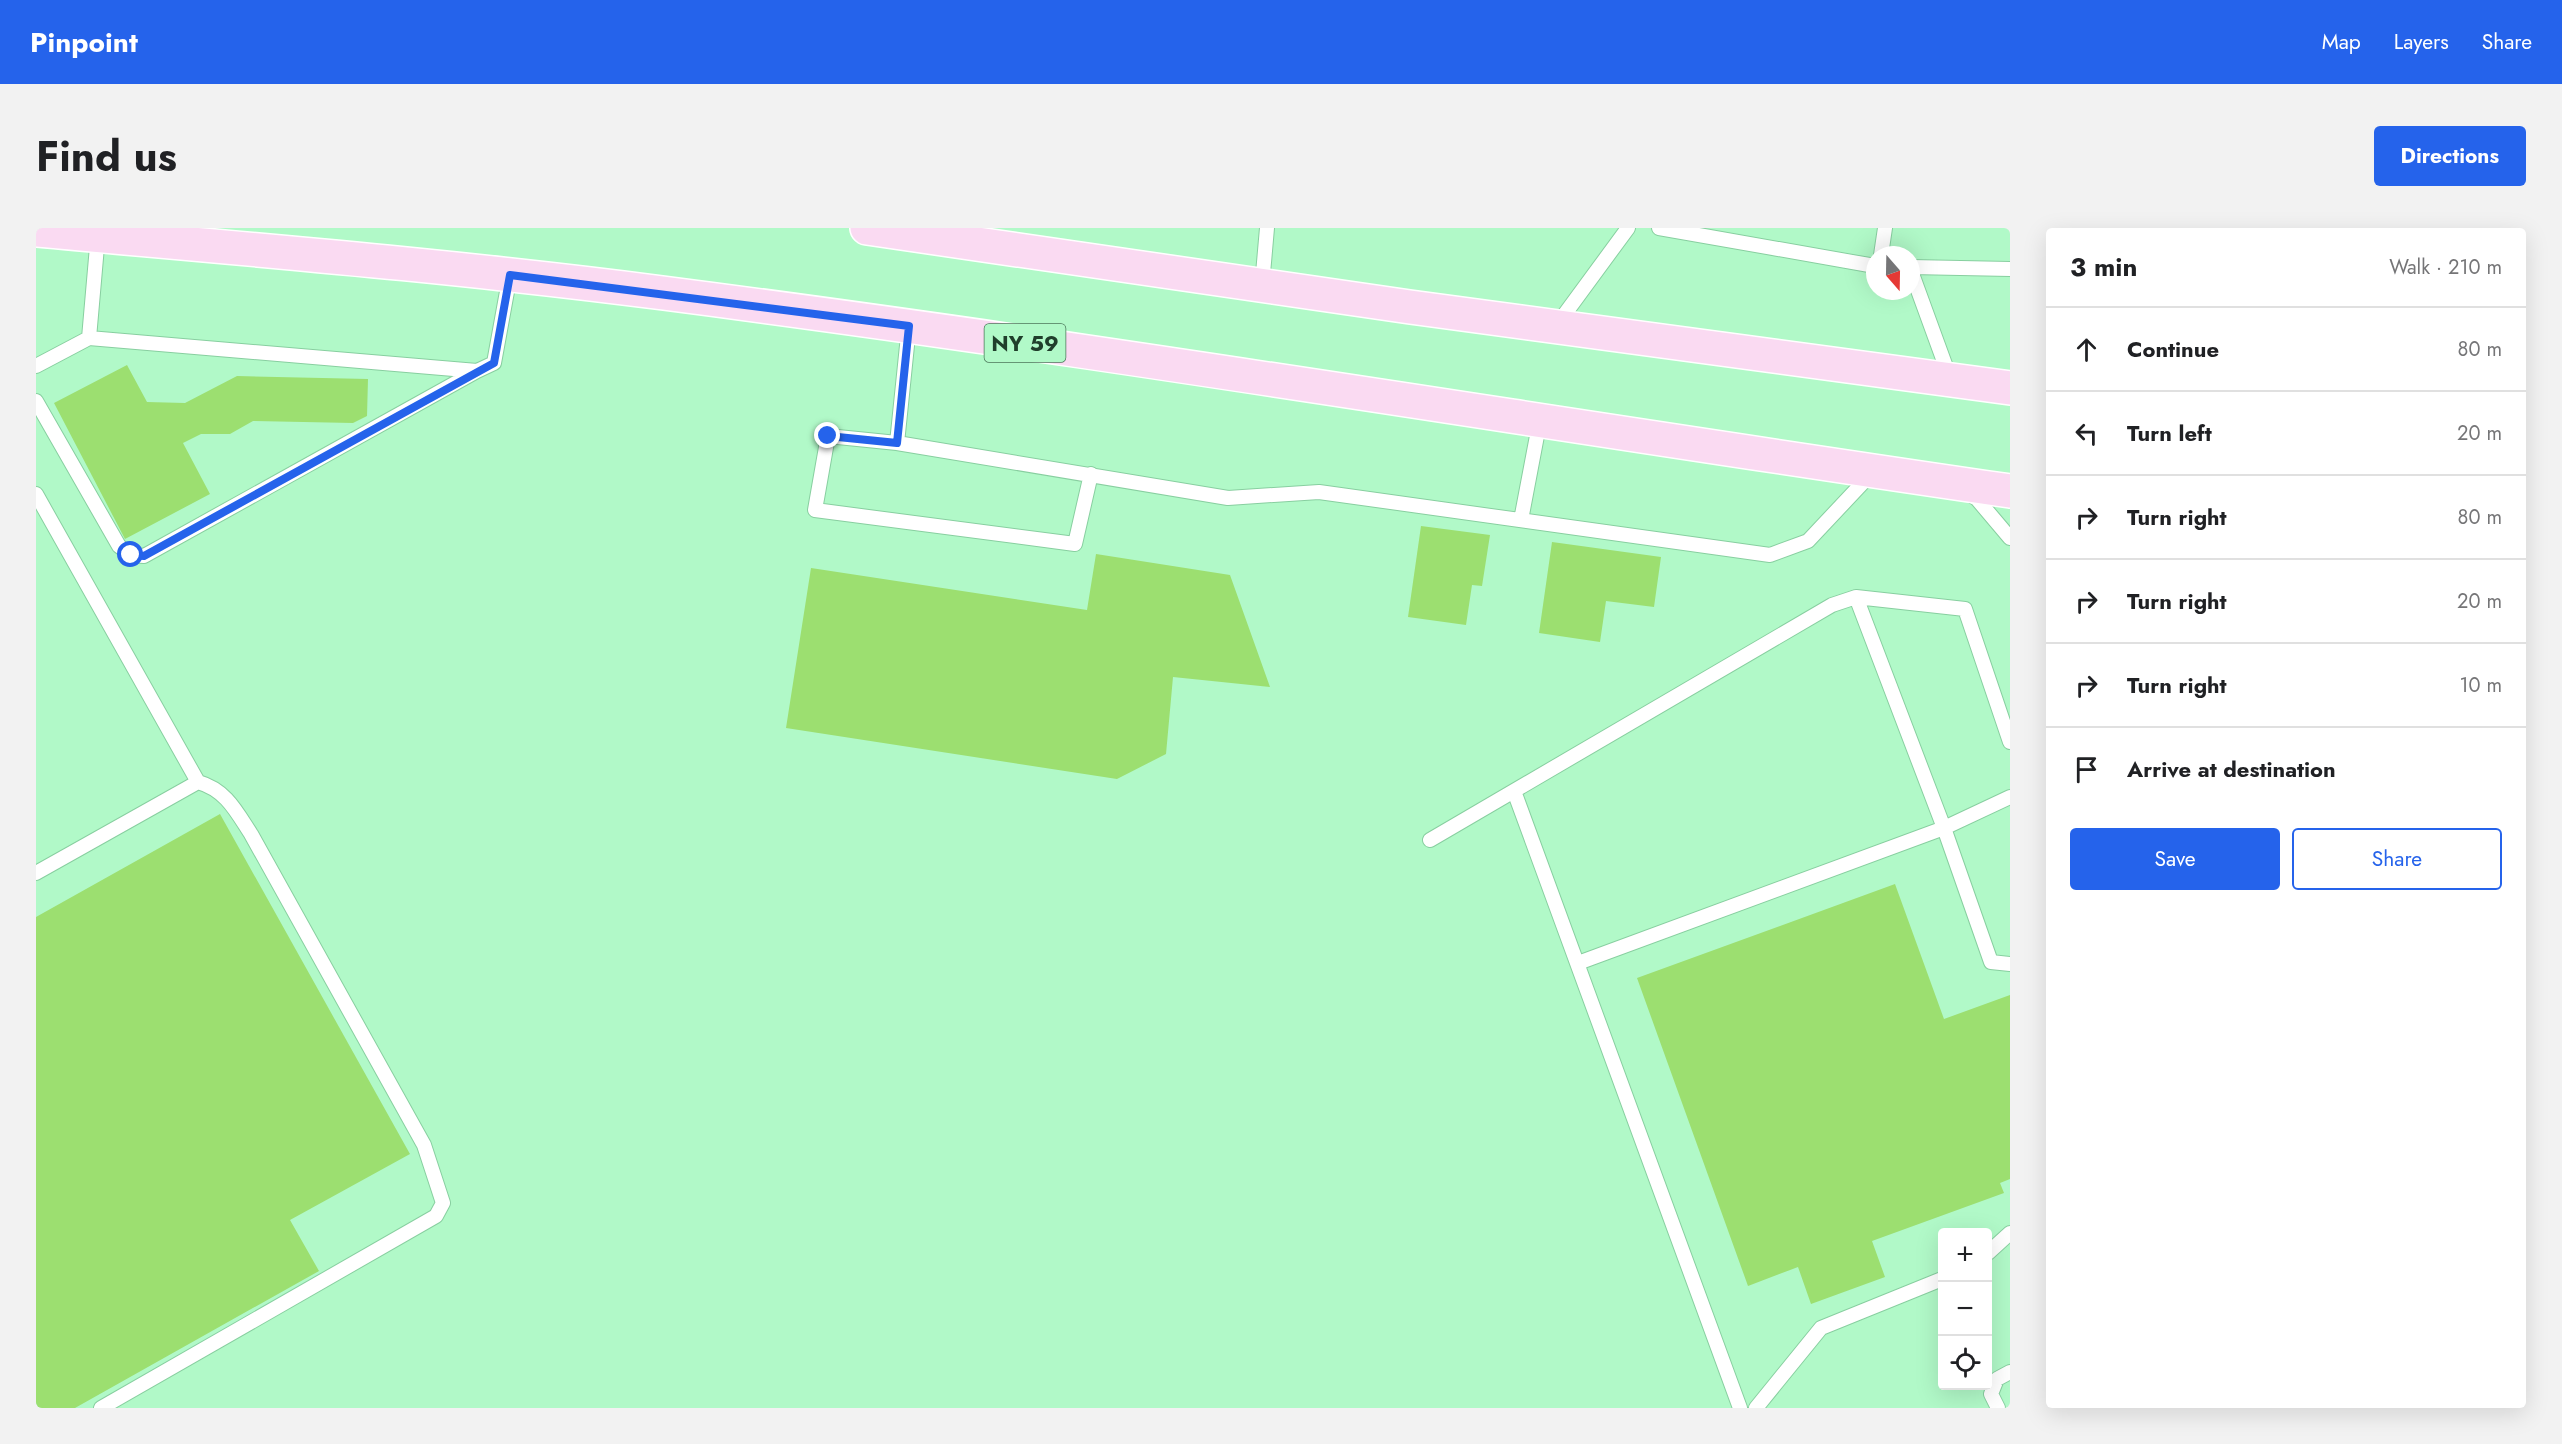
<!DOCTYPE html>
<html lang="en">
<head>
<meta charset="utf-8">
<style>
	:root { --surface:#fff; --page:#f2f2f2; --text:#202124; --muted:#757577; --line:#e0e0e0; --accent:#2563eb }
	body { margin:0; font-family:Jost,sans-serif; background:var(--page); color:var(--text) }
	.controls { position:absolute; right:18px; bottom:18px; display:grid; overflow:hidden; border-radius:6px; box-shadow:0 6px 24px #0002 }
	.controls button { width:54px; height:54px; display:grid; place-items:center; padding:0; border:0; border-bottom:2px solid var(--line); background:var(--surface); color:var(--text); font:30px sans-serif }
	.compass { position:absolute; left:1830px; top:18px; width:54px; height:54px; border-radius:50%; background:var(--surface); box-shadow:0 6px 24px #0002; rotate:160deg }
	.stop { position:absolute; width:18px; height:18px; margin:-14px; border:4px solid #2563eb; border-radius:50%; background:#fff }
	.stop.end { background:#2563eb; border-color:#fff; box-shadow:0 2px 6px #0008 }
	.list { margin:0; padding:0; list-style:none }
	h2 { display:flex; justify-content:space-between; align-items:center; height:78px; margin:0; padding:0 24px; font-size:26px }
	h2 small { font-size:20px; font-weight:400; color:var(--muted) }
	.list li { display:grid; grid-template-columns:39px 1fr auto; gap:18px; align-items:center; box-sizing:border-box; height:84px; padding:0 24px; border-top:2px solid var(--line) }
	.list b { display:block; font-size:22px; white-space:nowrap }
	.list em { font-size:20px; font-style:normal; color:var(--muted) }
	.actions { display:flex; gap:12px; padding:18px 24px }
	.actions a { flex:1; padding:14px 0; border:2px solid var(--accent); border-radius:6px; text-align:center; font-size:21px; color:var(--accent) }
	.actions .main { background:var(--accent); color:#fff }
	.icon { flex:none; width:33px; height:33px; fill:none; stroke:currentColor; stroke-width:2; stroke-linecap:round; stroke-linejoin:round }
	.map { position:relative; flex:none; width:1974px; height:1180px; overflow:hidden; border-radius:6px }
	header { display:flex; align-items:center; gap:36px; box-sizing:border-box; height:84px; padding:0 30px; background:var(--accent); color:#fff }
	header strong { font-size:28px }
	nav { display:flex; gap:33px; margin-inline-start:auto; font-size:21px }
	.intro { display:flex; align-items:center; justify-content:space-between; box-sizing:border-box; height:144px; padding:0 36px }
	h1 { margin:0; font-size:42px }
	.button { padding:15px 27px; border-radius:6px; background:var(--accent); color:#fff; font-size:21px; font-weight:700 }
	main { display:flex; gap:36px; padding:0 36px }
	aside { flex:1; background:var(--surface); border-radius:6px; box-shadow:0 6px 24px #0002 }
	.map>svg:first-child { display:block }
	.building { fill:#9cdf70 }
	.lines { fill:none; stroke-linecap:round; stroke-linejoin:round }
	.service-casing { stroke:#88cfa0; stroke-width:16 }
	.primary-casing { stroke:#fff; stroke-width:36 }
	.service { stroke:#fff; stroke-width:14 }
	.primary { stroke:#fadaf2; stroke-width:33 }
	.route { stroke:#2563eb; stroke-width:8 }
	.labels { text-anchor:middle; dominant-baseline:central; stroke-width:5; stroke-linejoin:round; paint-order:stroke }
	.shield { fill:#b1f9c8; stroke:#4c765a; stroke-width:1.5 }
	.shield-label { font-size:22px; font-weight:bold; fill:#203e2b }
</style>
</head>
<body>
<header>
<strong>Pinpoint</strong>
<nav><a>Map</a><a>Layers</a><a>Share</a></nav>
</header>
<div class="intro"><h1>Find us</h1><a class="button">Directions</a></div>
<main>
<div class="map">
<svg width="1974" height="1180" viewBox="0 0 1974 1180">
	<rect width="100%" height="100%" fill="#b1f9c8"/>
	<path class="building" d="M91,137L111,174L149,175L201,148L332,151L331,188L317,195L217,193L194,206H165L147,215L174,266L89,311L18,175Z
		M1385,298L1454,307L1446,358L1436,357L1430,397L1372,389Z
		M1516,314L1625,329L1618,379L1570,373L1564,414L1503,405Z
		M1060,326L1194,347L1234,459L1137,449L1130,526L1081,551L750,500L775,340L1051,382Z
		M184,586L374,926L254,992L283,1043L39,1180H0V689Z
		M1859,656L1908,791L1974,767V951L1964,955L1968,965L1836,1013L1849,1049L1775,1076L1762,1039L1712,1058L1601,750Z"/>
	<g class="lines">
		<g class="service-casing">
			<path id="service" d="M1623,0L1839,38
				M62,7L53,110L441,143L458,135L474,47
				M1845,27L1849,0
				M1875,39L1974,41
				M1875,43L1914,150
				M1226,57L1231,0
				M873,98L861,215L1192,270L1283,264L1734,327L1772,313L1835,246
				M1520,98L1592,0
				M0,138L53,110
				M0,173L83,318L95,327L108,328L441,143
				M861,215L792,208L779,282L1039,316L1055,246
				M1931,265L1941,271L1974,310
				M0,266L162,554C190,562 200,583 215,606L388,917L407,975L400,988L65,1180
				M1485,292L1504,192
				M1478,563L1704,1180
				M1974,569L1908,600L1955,734L1974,736
				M1394,612L1796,377L1820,369L1929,381L1974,514
				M0,645L162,554
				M1542,735L1908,600L1820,369
				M1952,1025L1974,1005
				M1720,1180L1785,1100L1906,1051
				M1962,1180L1955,1166L1961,1151L1974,1144"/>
		</g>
		<g class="primary-casing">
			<path id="primary" d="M831,0L1374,79L1974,160
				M0,2C209,21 419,38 627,65C1077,123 1525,198 1974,263"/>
		</g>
		<use href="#service" class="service"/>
		<use href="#primary" class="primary"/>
	</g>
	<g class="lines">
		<path class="route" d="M95,327L108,328L458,135L474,47L873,98L861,215L792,208"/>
	</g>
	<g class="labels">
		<rect class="shield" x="948.5" y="96" width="81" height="38" rx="4.5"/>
		<g class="shield-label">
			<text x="989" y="115">NY 59</text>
		</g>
	</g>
</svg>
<div class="controls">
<button>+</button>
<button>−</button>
<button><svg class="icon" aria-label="locate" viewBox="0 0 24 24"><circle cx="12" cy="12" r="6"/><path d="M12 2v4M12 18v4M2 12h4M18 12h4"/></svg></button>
</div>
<svg class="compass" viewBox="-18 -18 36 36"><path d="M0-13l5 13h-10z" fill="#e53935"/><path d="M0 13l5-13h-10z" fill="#757577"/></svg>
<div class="stop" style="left:95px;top:327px"></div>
<div class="stop end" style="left:792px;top:208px"></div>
</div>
<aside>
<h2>3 min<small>Walk · 210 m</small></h2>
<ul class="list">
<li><svg class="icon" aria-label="ahead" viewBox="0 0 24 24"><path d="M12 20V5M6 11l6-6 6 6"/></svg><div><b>Continue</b></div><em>80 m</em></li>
<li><svg class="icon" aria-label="left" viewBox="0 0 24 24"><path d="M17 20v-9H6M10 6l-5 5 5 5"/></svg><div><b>Turn left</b></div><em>20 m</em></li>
<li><svg class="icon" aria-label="right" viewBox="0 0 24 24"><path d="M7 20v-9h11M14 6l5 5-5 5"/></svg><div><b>Turn right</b></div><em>80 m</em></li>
<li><svg class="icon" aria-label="right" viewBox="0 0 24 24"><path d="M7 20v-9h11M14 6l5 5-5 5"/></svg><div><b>Turn right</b></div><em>20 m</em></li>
<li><svg class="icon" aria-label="right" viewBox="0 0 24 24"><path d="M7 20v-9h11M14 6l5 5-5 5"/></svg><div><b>Turn right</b></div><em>10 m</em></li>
<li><svg class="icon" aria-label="arrive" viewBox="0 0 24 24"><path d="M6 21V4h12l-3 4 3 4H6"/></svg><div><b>Arrive at destination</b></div></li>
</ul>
<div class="actions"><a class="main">Save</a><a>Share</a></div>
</aside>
</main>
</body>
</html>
